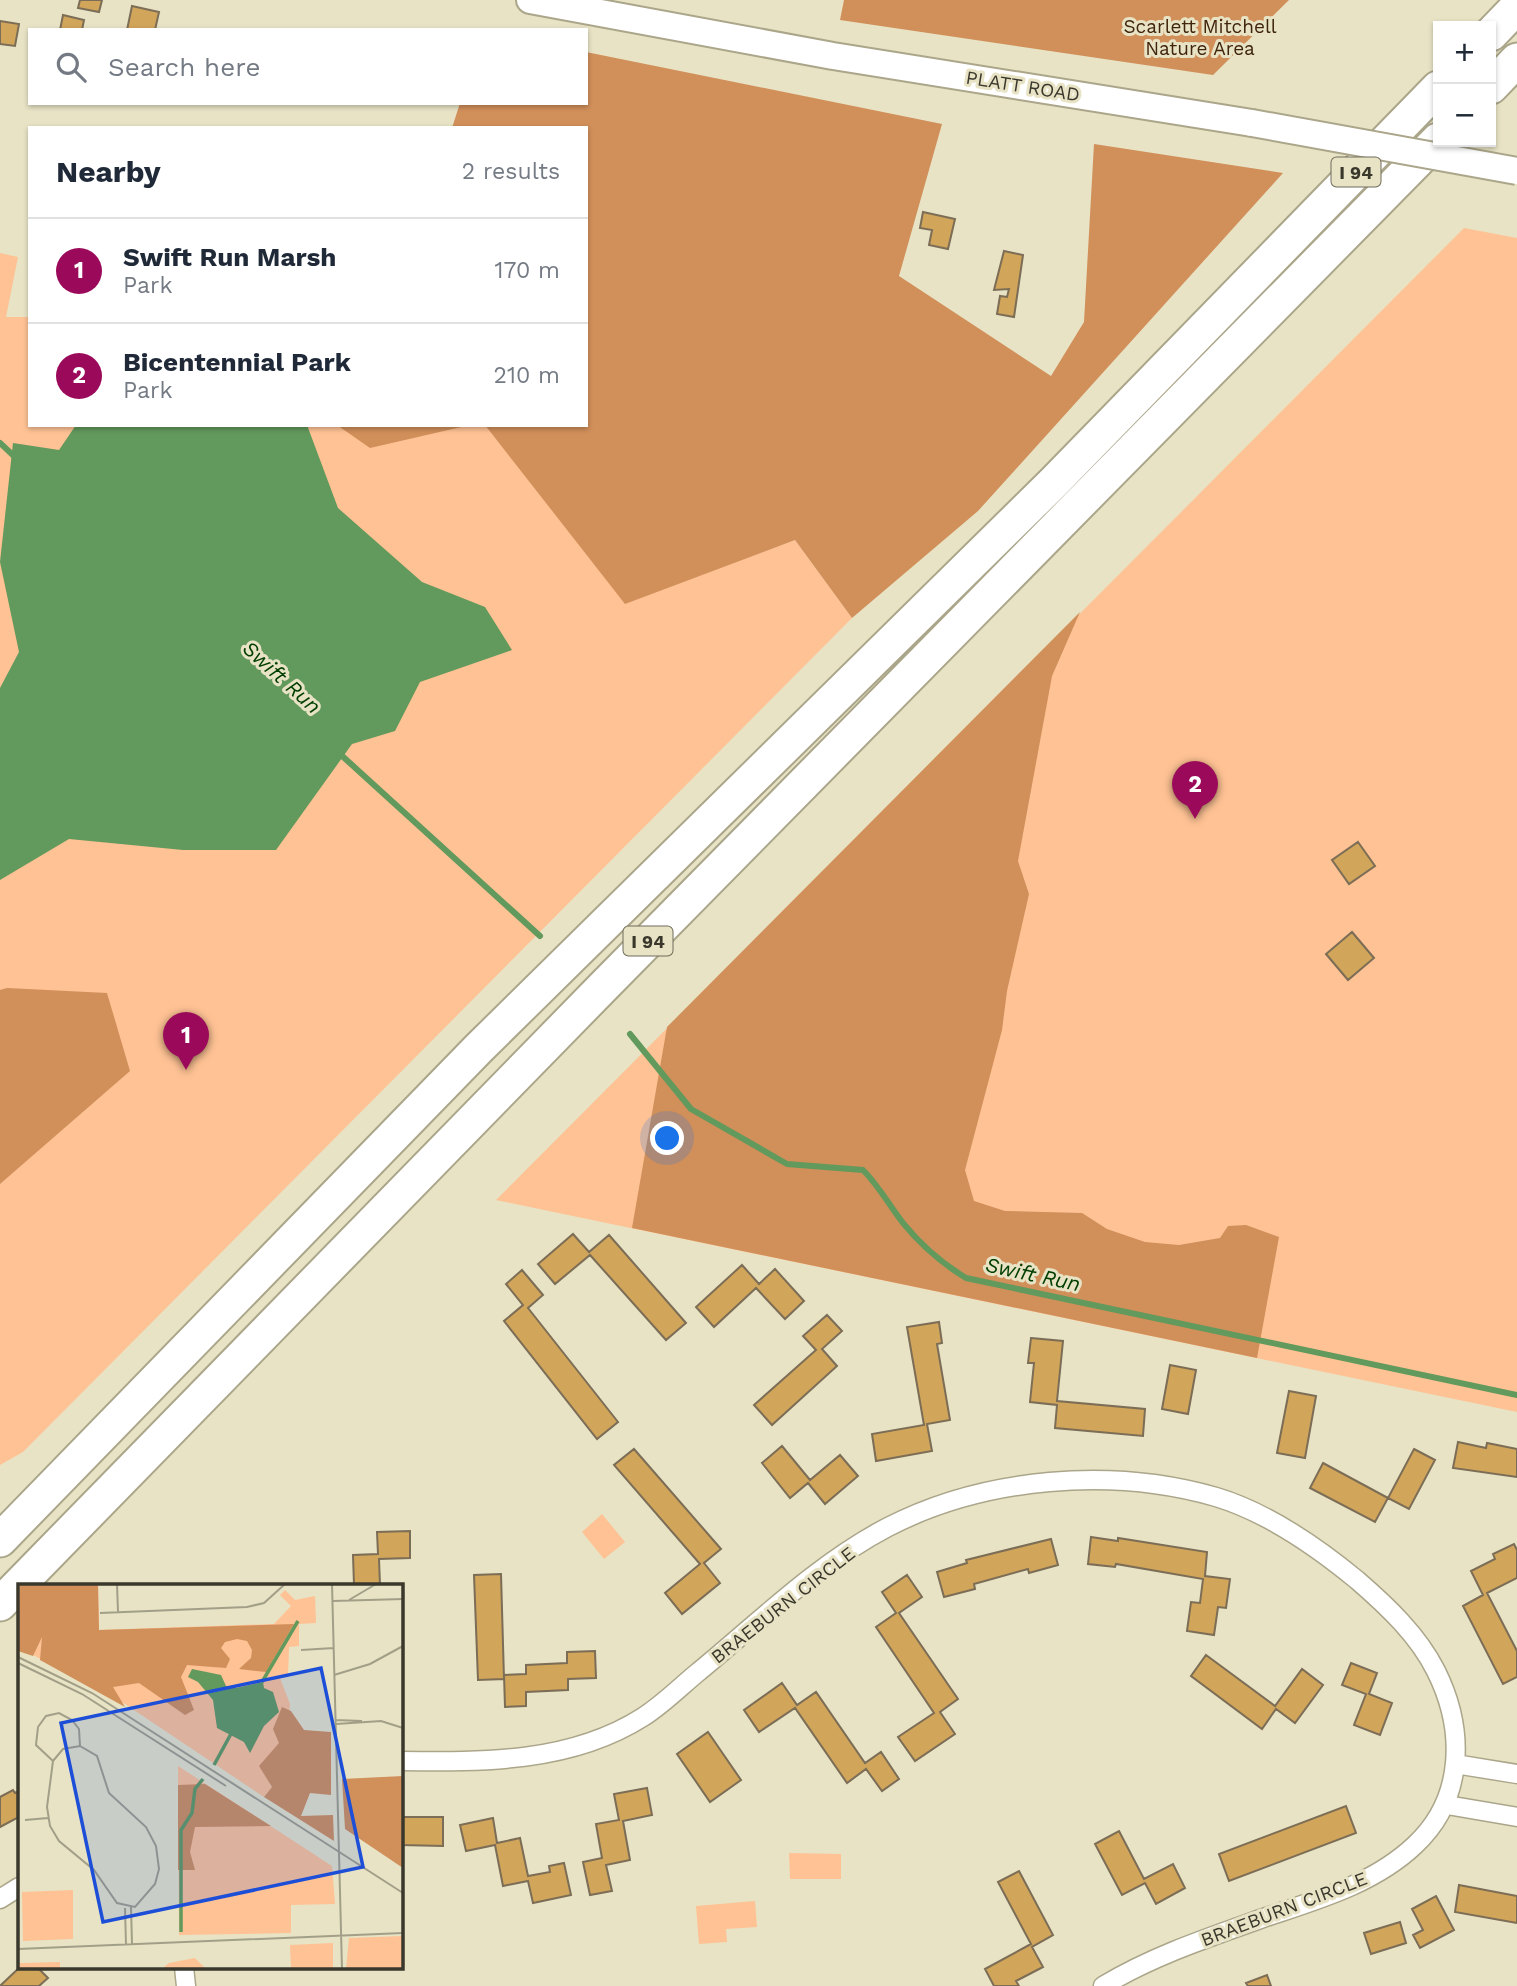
<!DOCTYPE html>
<html lang="en">
<head>
<meta charset="utf-8">
<style>
	:root { --surface:#fff; --page:#f6f6f7; --text:#1f2937; --muted:#747a83; --line:#e0e1e3; --accent:#9b0a5a }
	body { margin:0; font-family:"Work Sans",sans-serif; background:var(--page); color:var(--text) }
	.controls { position:absolute; right:21px; top:21px; display:grid; overflow:hidden; border-radius:0px; box-shadow:0 2px 5px #0004 }
	.controls button { width:63px; height:63px; display:grid; place-items:center; padding:0; border:0; border-bottom:2px solid var(--line); background:var(--surface); color:var(--text); font:35px sans-serif }
	.you { position:absolute; left:668px; top:1139px; width:24px; height:24px; margin:-18px; border:5px solid #fff; border-radius:50%; background:#1a73e8; box-shadow:0 0 0 10px #1a73e833 }
	.badge { display:grid; place-items:center; width:46px; height:46px; border-radius:50%; background:var(--accent); color:#fff; font-size:23px; font-weight:700 }
	.pin { position:absolute; translate:-50% -58px; filter:drop-shadow(0 2px 4px #0008) }
	.pin::after { content:''; position:absolute; top:37px; width:24px; height:21px; background:inherit; clip-path:polygon(0 0,100% 0,50% 100%) }
	.list { margin:0; padding:0; list-style:none }
	h2 { display:flex; justify-content:space-between; align-items:center; height:91px; margin:0; padding:0 28px; font-size:30px }
	h2 small { font-size:23px; font-weight:400; color:var(--muted) }
	.list li { display:grid; grid-template-columns:46px 1fr auto; gap:21px; align-items:center; box-sizing:border-box; height:105px; padding:0 28px; border-top:2px solid var(--line) }
	.list b { display:block; font-size:26px; white-space:nowrap }
	.list p { margin:0; font-size:23px; white-space:nowrap; color:var(--muted) }
	.list em { font-size:23px; font-style:normal; color:var(--muted) }
	.icon { flex:none; width:38px; height:38px; fill:none; stroke:currentColor; stroke-width:2; stroke-linecap:round; stroke-linejoin:round }
	.map { position:relative; flex:none; width:1517px; height:1986px; overflow:hidden }
	.search { position:absolute; background:var(--surface); box-shadow:0 2px 5px #0004; left:28px; top:28px; width:560px; height:77px; display:flex; align-items:center; gap:18px; box-sizing:border-box; padding:0 24px; border-radius:0px; color:var(--muted); font-size:26px }
	.panel { position:absolute; background:var(--surface); box-shadow:0 2px 5px #0004; left:28px; top:126px; width:560px; height:301px; border-radius:0px }
	.map>svg:first-child { display:block }
	.green { fill:#fec294 }
	.forest { fill:#d18f5a }
	.water { fill:#62995c }
	.lines { fill:none; stroke-linecap:round; stroke-linejoin:round }
	.stream { stroke:#62995c; stroke-width:6 }
	.building { fill:#d1a55a; stroke:#7c6d56; stroke-width:2 }
	.street-casing { stroke:#aba68a; stroke-width:21 }
	.secondary-casing { stroke:#aba68a; stroke-width:30 }
	.highway-casing { stroke:#aba68a; stroke-width:37 }
	.street { stroke:#fff; stroke-width:18 }
	.secondary { stroke:#fff; stroke-width:26 }
	.highway { stroke:#fff; stroke-width:33 }
	.secondary-bridge-casing { stroke:#aba68a; stroke-width:30; stroke-linecap:butt }
	.secondary-bridge { stroke:#fff; stroke-width:26 }
	.labels { text-anchor:middle; dominant-baseline:central; stroke-width:6; stroke-linejoin:round; paint-order:stroke }
	.shield { fill:#e8e3c5; stroke:#6e6b5a; stroke-width:2 }
	.shield-label { font-size:18px; font-weight:bold; fill:#3a382c }
	.park-label { font-size:19px; fill:#40250d; stroke:#e8e3c5 }
	.street-label { font-size:19px; fill:#3a382c; stroke:#e8e3c5 }
	.water-label { font-size:21px; font-style:italic; fill:#003e00; stroke:#e8e3c5 }
	.inset-river { fill:none; stroke:#62995c; stroke-width:3.5 }
	.inset-road { fill:none; stroke:#a29f88; stroke-width:2 }
	.view { fill:#1d4ed8; fill-opacity:0.15; stroke:#1d4ed8; stroke-width:3.5 }
	.inset-edge { fill:none; stroke:#3a382c; stroke-width:3.5 }
</style>
</head>
<body>
<div class="map">
<svg width="1517" height="1986" viewBox="0 0 1517 1986">
	<rect width="100%" height="100%" fill="#e8e3c5"/>
	<path class="green" d="M1464,228L1517,238V1412L496,1200Z
		M0,253L18,257L6,317H30V425H586L746,558L795,540L852,618L23,1452L0,1465Z
		M602,1514L625,1542L604,1559L582,1532Z
		M789,1853L841,1854V1879H790Z
		M755,1901L757,1927L726,1929L727,1942L699,1944L696,1906Z"/>
	<path class="forest" d="M844,0H1289L1213,75L840,20Z
		M586,52L942,124L899,276L1051,376L1084,322L1094,144L1283,173L978,511L852,618L795,540L625,604L485,425H586V128H452L460,103H586Z
		M337,425H470L370,448Z
		M1080,612L1052,676L1018,861L1029,894L1007,991L1002,1030L965,1170L974,1201L1005,1211L1082,1213L1107,1229L1145,1242L1179,1245L1220,1238L1228,1226L1246,1225L1279,1237L1257,1358L632,1228L667,1027Z
		M7,988L107,993L130,1071L0,1184V990Z"/>
	<path class="water" d="M76,425H307L338,508L422,582L485,607L512,650L420,682L395,731L352,744L276,850H183L69,839L0,880V688L19,652L0,562L13,443L59,450Z"/>
	<g class="lines">
		<path class="stream" d="M0,443L16,458
			M340,754L540,936
			M630,1034L691,1109L787,1164L863,1170C879,1186 889,1205 903,1223C920,1244 943,1264 966,1278L1517,1395"/>
	</g>
	<path class="building" d="M80,0H102L99,12L78,8Z
		M132,6L159,12L155,30H123H127Z
		M63,15L84,20L82,30H60Z
		M0,21L19,24L15,46L0,44Z
		M923,212L955,219L948,249L929,245L932,230L920,228Z
		M1004,251L1023,255L1014,317L997,314L1000,296L1007,297L1009,289L994,290Z
		M1358,842L1375,866L1349,884L1332,860Z
		M1352,932L1374,958L1348,980L1326,954Z
		M573,1234L589,1252L609,1235L686,1323L666,1340L590,1255L555,1284L538,1264Z
		M742,1265L759,1284L775,1269L804,1301L785,1319L756,1288L714,1327L696,1307Z
		M522,1270L543,1295L528,1308L618,1422L597,1439L504,1321L523,1305L506,1284Z
		M827,1315L842,1331L822,1349L837,1366L772,1425L754,1405L816,1350L803,1336Z
		M939,1322L942,1343L937,1344L950,1420L927,1424L932,1451L876,1461L872,1434L924,1425L907,1327Z
		M1031,1338L1063,1341L1057,1401L1145,1409L1143,1436L1055,1428L1057,1405L1030,1402L1034,1363H1028Z
		M1170,1365L1196,1370L1188,1414L1162,1409Z
		M1289,1391L1316,1396L1305,1458L1277,1453Z
		M1458,1442L1486,1448L1487,1443L1517,1449V1477L1453,1468Z
		M782,1446L810,1480L840,1455L858,1476L825,1504L808,1483L790,1498L762,1463Z
		M634,1449L721,1549L704,1563L720,1583L682,1614L665,1593L700,1564L614,1465Z
		M1414,1449L1435,1460L1409,1509L1388,1498Z
		M1323,1463L1388,1498L1375,1522L1310,1488Z
		M410,1531V1558L379,1559L380,1585H354L353,1555L378,1554L377,1532Z
		M1091,1537L1118,1541V1538L1207,1552L1205,1576L1230,1579L1226,1608L1218,1607L1214,1635L1187,1631L1191,1602L1200,1603L1203,1579L1116,1564L1115,1567L1088,1564Z
		M1051,1539L1058,1565L1029,1573L1028,1569L974,1584L975,1589L944,1597L937,1572L967,1563L966,1560Z
		M1514,1544L1517,1550V1578L1487,1593L1517,1651V1677L1503,1684L1463,1606L1483,1595L1471,1571L1495,1559L1493,1554Z
		M501,1574L504,1679L478,1680L474,1575Z
		M907,1575L922,1597L899,1613L958,1699L940,1712L955,1734L915,1761L898,1737L934,1713L876,1627L896,1613L882,1592Z
		M595,1651L596,1678L568,1679V1690L526,1692V1706L505,1707L504,1675L526,1674V1665L567,1663V1652Z
		M1206,1655L1275,1706L1302,1669L1323,1685L1295,1723L1276,1709L1262,1729L1191,1676Z
		M1351,1663L1377,1673L1369,1694L1392,1703L1380,1735L1354,1725L1366,1694L1342,1685Z
		M782,1683L797,1705L816,1692L865,1763L881,1752L899,1779L882,1791L866,1769L847,1783L795,1708L759,1732L744,1710Z
		M708,1732L741,1780L710,1802L677,1754Z
		M647,1788L652,1815L623,1821L630,1860L606,1865L612,1891L590,1895L583,1862L602,1858L596,1824L619,1820L614,1794Z
		M13,1790L15,1793L19,1791V1817L0,1827V1797Z
		M1346,1806L1356,1833L1229,1881L1219,1854Z
		M401,1817H443V1846L401,1845Z
		M493,1818L497,1843L520,1838L528,1876L550,1872L549,1866L564,1863L571,1895L533,1903L528,1881L503,1886L495,1845L466,1851L460,1825Z
		M1119,1831L1144,1879L1173,1864L1185,1888L1156,1904L1145,1883L1122,1895L1095,1844Z
		M1019,1871L1053,1935L1032,1947L1043,1967L1016,1981L1019,1986H994L985,1969L1031,1944L998,1882Z
		M1459,1885L1517,1896V1923L1455,1912Z
		M1436,1896L1454,1930L1420,1948L1413,1935L1423,1930L1412,1909Z
		M1400,1922L1406,1943L1371,1954L1364,1933Z
		M20,1967H37L48,1978L39,1986H0Z
		M1267,1975L1271,1986H1248L1246,1983Z"/>
	<g class="lines">
		<g class="street-casing">
			<path id="street" d="M401,1761C483,1762 571,1763 643,1717C662,1705 679,1688 697,1673C758,1623 817,1564 888,1527C985,1477 1112,1467 1216,1497C1266,1512 1317,1547 1357,1580C1387,1606 1418,1635 1436,1671C1465,1729 1465,1798 1415,1845C1375,1883 1320,1899 1269,1916C1213,1936 1154,1955 1103,1986
				M1455,1764L1517,1774
				M1447,1805L1517,1817
				M0,1899L19,1887
				M184,1967L186,1986"/>
		</g>
		<g class="secondary-casing">
			<path id="secondary" d="M530,0L833,56L1252,123"/>
		</g>
		<g class="highway-casing">
			<path id="highway" d="M1491,34L1517,7
				M1491,87L1517,60
				M0,1540L479,1048L1054,482L1438,88
				M0,1604L600,990L1438,140"/>
		</g>
		<use href="#street" class="street"/>
		<use href="#secondary" class="secondary"/>
		<use href="#highway" class="highway"/>
		<g class="secondary-bridge-casing">
			<path id="secondary-bridge" d="M1252,123L1517,171"/>
		</g>
		<use href="#secondary-bridge" class="secondary-bridge"/>
	</g>
	<g class="labels">
		<g class="shield">
			<rect x="1331.5" y="157.5" width="49" height="29" rx="5"/>
			<rect x="623.5" y="926.5" width="49" height="29" rx="5"/>
		</g>
		<g class="shield-label">
			<text x="1356" y="172">I 94</text>
			<text x="648" y="941">I 94</text>
		</g>
		<g class="park-label">
			<text x="1200" y="26">Scarlett Mitchell<tspan x="1200" dy="22">Nature Area</tspan></text>
		</g>
		<g class="street-label">
			<text transform="translate(1023 86) rotate(9)">PLATT ROAD</text>
			<text transform="translate(783 1605) rotate(-38)">BRAEBURN CIRCLE</text>
			<text transform="translate(1284 1909) rotate(-21)">BRAEBURN CIRCLE</text>
		</g>
		<g class="water-label">
			<text transform="translate(282 677) rotate(42)">Swift Run</text>
			<text transform="translate(1033 1274) rotate(12)">Swift Run</text>
		</g>
	</g>
	<g transform="translate(18 1584)">
		<rect width="385" height="385" fill="#e8e3c5"/>
		<path d="M0,0H80L81,46L256,40L273,22L262,11L267,6L277,16L297,12L298,39L281,40V62L271,63L270,93L262,94L272,120L268,169L251,198L254,203L246,213L107,120L0,63ZM160,182L314,282L317,320L273,321V349L161,351ZM55,306V355L5,357L4,308ZM385,352V385H328L331,354ZM315,359V385H273L272,361ZM177,374L188,385H144L151,379ZM42,378V385H0V379Z" fill="#fec294"/>
		<path d="M2,0H80L81,46L276,40L248,88L221,85L233,74L234,66L229,57L219,55L207,58L203,64L212,75L208,84L169,81L163,93L176,126L167,131L121,99L95,103L107,123L22,76L24,53L15,72L0,67ZM264,123L273,127L286,146L313,148V211L292,209L283,232L315,231L316,257L246,213L254,203L241,182L261,159L255,145ZM385,192V284L327,245L324,195ZM187,200L253,242L177,243L172,268L177,286H160V201Z" fill="#d18f5a"/>
		<path d="M174,85L203,91L208,102L218,104L245,98L246,104L255,108L261,128L246,142L232,169L226,158L199,144L195,116L180,98L170,93Z" fill="#62995c"/>
		<path class="inset-river" d="M244,98L280,37M196,181L214,148M163,348V246L174,229L177,205L185,195"/>
		<path class="inset-road" d="M99,0L100,28M314,0L324,385M331,16L358,0M315,17L385,15M82,29L229,23L246,19L267,0M283,66L316,64M0,73L74,109L385,309M0,79L64,110L208,202M316,91L352,80L385,62M317,136L344,137M318,140L363,137L385,144M62,162L79,172L91,209L128,243L138,262L141,285L137,300L117,323L99,319L76,286L41,257L32,242L29,223L35,177L45,165ZM35,177L18,161L20,143L28,132L41,129L54,136L61,145L62,162M7,236L30,234M113,323L114,360M107,324L108,361M0,365L385,349"/>
		<path class="view" d="M303,84L345,283L85,338L43,139Z"/>
		<rect width="385" height="385" class="inset-edge"/>
	</g>
</svg>
<div class="controls">
<button>+</button>
<button>−</button>
</div>
<div class="you"></div>
<div class="pin badge" style="left:186px;top:1070px">1</div>
<div class="pin badge" style="left:1195px;top:819px">2</div>
<div class="search"><svg class="icon" aria-label="search" viewBox="0 0 24 24"><circle cx="10" cy="10" r="6"/><path d="M15 15l6 6"/></svg>Search here</div>
<section class="panel">
<h2>Nearby<small>2 results</small></h2>
<ul class="list">
<li><span class="badge">1</span><div><b>Swift Run Marsh</b><p>Park</p></div><em>170 m</em></li>
<li><span class="badge">2</span><div><b>Bicentennial Park</b><p>Park</p></div><em>210 m</em></li>
</ul>
</section>
</div>
</body>
</html>
